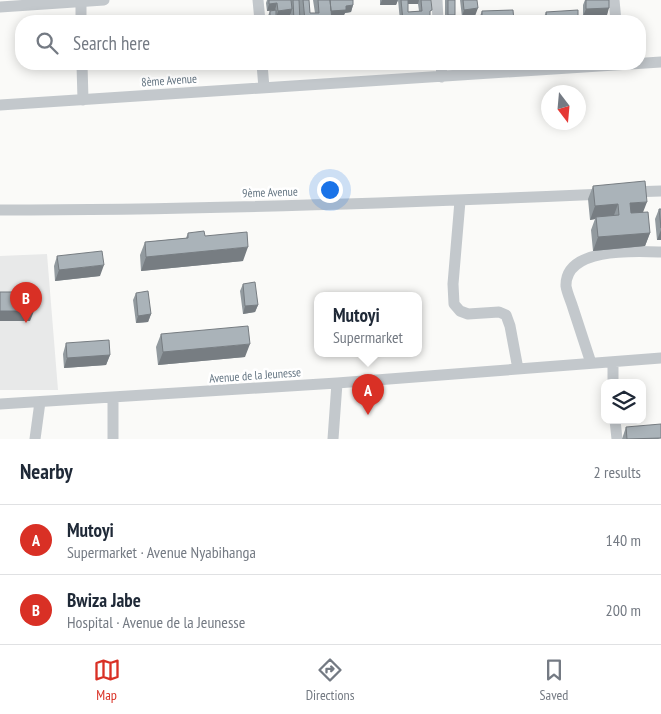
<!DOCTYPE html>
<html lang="en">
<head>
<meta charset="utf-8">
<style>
	:root { --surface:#fff; --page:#f6f6f7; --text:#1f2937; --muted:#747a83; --line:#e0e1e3; --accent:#d93025 }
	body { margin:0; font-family:"PT Sans Narrow",sans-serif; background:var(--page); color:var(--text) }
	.controls { position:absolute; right:15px; bottom:15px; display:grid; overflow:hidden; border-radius:10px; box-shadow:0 2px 12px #0003 }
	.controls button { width:45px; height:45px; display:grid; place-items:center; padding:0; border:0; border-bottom:1px solid var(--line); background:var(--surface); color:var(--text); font:25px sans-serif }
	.compass { position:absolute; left:541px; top:85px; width:45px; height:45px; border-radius:50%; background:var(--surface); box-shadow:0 2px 12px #0003; rotate:164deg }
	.you { position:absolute; left:329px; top:189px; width:18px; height:18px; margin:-12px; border:4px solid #fff; border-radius:50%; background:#1a73e8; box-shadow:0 0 0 8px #1a73e833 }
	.badge { display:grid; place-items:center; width:32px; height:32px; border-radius:50%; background:var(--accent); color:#fff; font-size:16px; font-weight:700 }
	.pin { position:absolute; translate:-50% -41px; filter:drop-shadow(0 1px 2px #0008) }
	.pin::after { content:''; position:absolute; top:26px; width:18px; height:15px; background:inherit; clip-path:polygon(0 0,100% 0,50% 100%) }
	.popup { position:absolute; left:314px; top:292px; width:108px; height:65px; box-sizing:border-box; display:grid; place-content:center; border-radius:10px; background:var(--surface); filter:drop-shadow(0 1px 4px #0005); font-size:16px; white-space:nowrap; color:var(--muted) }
	.popup b { font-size:19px; color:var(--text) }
	.popup::after { content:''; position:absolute; left:50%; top:100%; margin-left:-10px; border:10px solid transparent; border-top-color:var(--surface) }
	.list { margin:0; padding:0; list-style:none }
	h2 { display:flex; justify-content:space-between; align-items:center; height:65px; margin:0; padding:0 20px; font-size:21px }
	h2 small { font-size:16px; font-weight:400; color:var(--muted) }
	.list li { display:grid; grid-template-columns:32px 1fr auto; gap:15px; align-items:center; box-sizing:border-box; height:70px; padding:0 20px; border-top:1px solid var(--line) }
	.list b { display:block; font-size:19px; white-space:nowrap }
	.list p { margin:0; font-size:16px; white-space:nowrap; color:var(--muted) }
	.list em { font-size:16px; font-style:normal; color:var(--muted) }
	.icon { flex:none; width:28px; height:28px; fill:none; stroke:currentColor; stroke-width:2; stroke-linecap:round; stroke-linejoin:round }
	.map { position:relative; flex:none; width:661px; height:439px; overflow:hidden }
	.search { position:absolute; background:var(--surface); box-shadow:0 2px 12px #0003; left:15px; right:15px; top:15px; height:55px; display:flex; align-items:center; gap:12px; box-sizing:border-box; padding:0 18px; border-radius:20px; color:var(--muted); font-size:19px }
	.sheet { height:205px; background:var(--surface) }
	nav { display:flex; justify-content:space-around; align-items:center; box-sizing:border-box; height:70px; border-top:1px solid var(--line); background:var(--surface); font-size:14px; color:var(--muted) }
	nav a { display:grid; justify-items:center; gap:2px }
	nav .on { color:var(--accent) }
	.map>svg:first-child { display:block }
	.built { fill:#e8e9e9 }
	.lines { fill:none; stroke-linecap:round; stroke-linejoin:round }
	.minor { stroke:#c3c8cc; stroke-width:11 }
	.wall { fill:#929a9f; fill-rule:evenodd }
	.shaded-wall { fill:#777d82 }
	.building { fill:#aab3b9; stroke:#777d82 }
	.labels { text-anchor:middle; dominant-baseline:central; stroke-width:5; stroke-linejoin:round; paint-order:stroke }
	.street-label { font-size:12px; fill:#657683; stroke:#fff }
</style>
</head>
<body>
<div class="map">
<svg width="661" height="439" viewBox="0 0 661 439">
	<rect width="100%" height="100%" fill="#fafaf8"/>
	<path class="built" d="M47,254L58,390H0V256Z"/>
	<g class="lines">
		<path class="minor" d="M81,0V21
			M258,0L260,21
			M437,0L438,21
			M614,0L616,21
			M0,7L104,0
			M82,64L83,100
			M262,64L264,88
			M441,64L442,77
			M0,105L661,62
			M630,192L661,191
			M460,201L453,284L454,304L460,311L468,314L499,312L506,315L510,326L518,369
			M0,210C202,210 403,203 604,194
			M613,362V383
			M591,363C585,345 579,326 573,308C571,301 567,293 566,286C565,247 635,251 661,252
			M113,397V439
			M0,404L337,383L661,358
			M615,420L617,439
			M35,439L40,402
			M333,439L337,383"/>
	</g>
	<path class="wall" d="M267,0H309L310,13H315L313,0H353V5L351,12L345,13L343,17L331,18V21H291V14L290,16L276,18V21H267V18L270,11H267L266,3Z
		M380,0H431L429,21H400L398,0L396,5H380ZM408,4H418L419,11L408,12Z
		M445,0H455V15L453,21H445Z
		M460,0H477L475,16L462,17Z
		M585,0H609L607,15L583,16V5Z
		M482,11L514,21H478Z
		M546,12L577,21H544L543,19Z
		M593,186L643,212L650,233L645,246L593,251L591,230L595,219L590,220L588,199Z
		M659,209H661V240H657L655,219Z
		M188,233L205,236L243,261L141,271L140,255L145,242L186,238Z
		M57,256L100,276L55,281L54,266Z
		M243,284L258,305L255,312L243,314L240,291Z
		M136,293L151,314L148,322L136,323L133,300Z
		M161,334L245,357L158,365L156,347Z
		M66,343L110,355L106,365L64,368L63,354Z
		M626,427L661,439H622Z"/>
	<path class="shaded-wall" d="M382,0H398L396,5H380Z
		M407,0H419L418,4H406Z
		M277,3L275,10L267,11L269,4Z
		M353,5L351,12L345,13L343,17L328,18L331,11L346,6Z
		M478,8L475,16L462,17L464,10Z
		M609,8L607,15L583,16L586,9Z
		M292,9L290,16L276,18L278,11Z
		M448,15H455L453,21H446Z
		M578,17L577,21H552V19Z
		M430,20L429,21H403Z
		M647,202L642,215L625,216L630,203Z
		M618,204L613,218L596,217L595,219L590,220L595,206Z
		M661,230V240H657Z
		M650,233L645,246L593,251L598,237Z
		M248,247L243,261L141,271L146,257Z
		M104,265L100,276L55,281L59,270Z
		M258,305L255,312L243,314L245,306Z
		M0,311H34L30,321H0Z
		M151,314L148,322L136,323L138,316Z
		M250,344L245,357L158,365L163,352Z
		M110,355L106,365L64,368L67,358Z"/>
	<path class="building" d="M269,0H291L292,9L278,11L277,3L269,4Z
		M293,0H299L300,21H294Z
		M303,0H309L310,13H319L318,0H330L332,20L305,21Z
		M330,0H353V5L346,6V10L331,11Z
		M401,0H408V12L422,11L421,0H431L432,10L430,11V20L403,21Z
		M448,0H455V15H448Z
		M463,0H477L478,8L464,10Z
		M586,0H609V8L586,9Z
		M276,10V21H270V11Z
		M513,10L514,21H482V11Z
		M578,10V17L552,19L553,21H547L546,12Z
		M645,181L647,202L630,203L631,213L648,212L650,233L598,237L596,217L619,215L618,204L595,206L593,186Z
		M659,209H661V228Z
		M204,231L205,236L247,232L248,247L146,257L145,242L188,238V233Z
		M102,251L104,265L59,270L57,256Z
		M255,282L258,305L245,306L243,284Z
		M148,291L151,314L138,316L136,293Z
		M0,292H34V311H0Z
		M248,326L250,344L163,352L161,334Z
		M109,340L110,355L67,358L66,343Z
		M661,424V438L627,439L626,427Z"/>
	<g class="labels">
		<g class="street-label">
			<text transform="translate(169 80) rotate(-4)">8ème Avenue</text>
			<text transform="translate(270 192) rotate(-2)">9ème Avenue</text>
			<text transform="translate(255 375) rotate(-4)">Avenue de la Jeunesse</text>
		</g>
	</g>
</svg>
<div class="controls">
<button><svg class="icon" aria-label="layers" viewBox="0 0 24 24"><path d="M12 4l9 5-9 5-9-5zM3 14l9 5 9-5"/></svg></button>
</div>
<svg class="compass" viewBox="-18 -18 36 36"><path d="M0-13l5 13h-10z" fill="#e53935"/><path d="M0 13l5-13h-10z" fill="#747a83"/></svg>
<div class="you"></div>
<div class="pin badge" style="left:368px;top:415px">A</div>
<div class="popup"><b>Mutoyi</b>Supermarket</div>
<div class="pin badge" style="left:26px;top:323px">B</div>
<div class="search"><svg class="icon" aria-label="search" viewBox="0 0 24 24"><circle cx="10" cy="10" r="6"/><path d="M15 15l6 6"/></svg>Search here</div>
</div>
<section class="sheet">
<h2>Nearby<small>2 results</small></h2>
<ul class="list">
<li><span class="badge">A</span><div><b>Mutoyi</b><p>Supermarket · Avenue Nyabihanga</p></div><em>140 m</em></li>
<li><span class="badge">B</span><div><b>Bwiza Jabe</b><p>Hospital · Avenue de la Jeunesse</p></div><em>200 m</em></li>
</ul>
</section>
<nav>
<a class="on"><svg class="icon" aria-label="map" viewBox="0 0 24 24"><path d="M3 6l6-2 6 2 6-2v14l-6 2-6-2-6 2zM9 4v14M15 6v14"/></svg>Map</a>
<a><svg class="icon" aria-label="directions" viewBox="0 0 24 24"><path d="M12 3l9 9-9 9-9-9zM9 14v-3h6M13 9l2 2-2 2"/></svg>Directions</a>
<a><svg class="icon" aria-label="saved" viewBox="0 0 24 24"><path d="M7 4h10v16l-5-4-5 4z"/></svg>Saved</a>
</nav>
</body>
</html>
